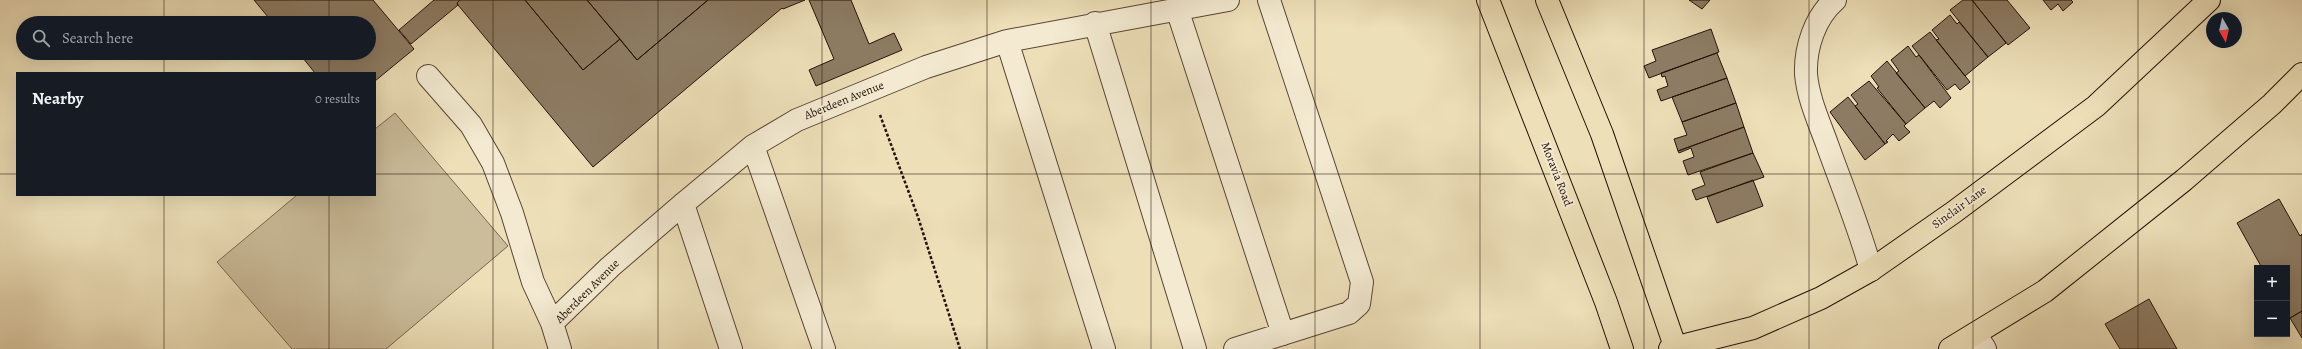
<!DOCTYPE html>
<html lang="en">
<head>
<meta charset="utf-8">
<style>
	:root { --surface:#171b24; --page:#242831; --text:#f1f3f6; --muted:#9ea1a6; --line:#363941 }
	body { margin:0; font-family:Alegreya,serif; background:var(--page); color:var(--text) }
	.controls { position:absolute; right:12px; bottom:12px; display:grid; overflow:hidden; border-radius:0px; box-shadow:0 4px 16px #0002 }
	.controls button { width:36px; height:36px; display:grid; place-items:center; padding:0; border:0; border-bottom:1px solid var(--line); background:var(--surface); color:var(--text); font:20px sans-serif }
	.compass { position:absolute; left:2206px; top:12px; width:36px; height:36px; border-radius:50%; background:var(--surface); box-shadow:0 4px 16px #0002; rotate:172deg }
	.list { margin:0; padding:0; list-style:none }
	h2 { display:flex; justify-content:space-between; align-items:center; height:52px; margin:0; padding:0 16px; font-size:17px }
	h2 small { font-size:13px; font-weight:400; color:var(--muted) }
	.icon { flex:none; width:22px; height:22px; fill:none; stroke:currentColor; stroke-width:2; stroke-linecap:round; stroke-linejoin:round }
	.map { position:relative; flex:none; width:2302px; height:349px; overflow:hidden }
	.search { position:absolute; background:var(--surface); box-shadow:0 4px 16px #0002; left:16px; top:16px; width:360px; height:44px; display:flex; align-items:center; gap:10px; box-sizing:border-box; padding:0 14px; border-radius:22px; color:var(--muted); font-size:15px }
	.panel { position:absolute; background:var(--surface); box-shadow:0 4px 16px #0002; left:16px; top:72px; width:360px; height:124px; border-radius:0px }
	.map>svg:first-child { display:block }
	.green { fill:#cbbc9a; stroke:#786651 }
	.building { fill:#8d7c64; stroke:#261108 }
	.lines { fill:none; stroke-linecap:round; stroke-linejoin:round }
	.minor-casing { stroke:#584434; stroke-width:24 }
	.major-casing { stroke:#261108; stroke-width:24 }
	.path { stroke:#261108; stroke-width:2.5; stroke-dasharray:3 2; stroke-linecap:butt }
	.minor { stroke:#f3ead1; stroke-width:22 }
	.major { stroke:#eddfb8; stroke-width:22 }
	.grid { fill:none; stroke:#261108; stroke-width:1; stroke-opacity:0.55 }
	.labels { text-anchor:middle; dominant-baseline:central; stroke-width:4; stroke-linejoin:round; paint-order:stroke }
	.street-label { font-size:12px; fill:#261108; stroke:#f3ead1 }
</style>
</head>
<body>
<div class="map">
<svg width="2302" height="349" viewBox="0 0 2302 349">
	<rect width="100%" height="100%" fill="#eddfb8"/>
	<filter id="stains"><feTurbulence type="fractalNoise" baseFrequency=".005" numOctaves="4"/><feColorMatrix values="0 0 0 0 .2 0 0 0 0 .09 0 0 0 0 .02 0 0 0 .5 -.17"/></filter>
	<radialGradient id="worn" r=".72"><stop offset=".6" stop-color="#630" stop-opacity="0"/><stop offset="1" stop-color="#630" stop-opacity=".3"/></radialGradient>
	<path class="green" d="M395,113L508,246L386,349H292L217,262L297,195H375V129Z"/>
	<path class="building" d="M254,0H373L414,49L375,81V73H315L299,53H369V23H273Z
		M434,0H460L457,3L458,5L411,44L399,30Z
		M460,0H525L583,70L620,39L637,60L708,0H805L783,9L782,8L593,167L458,5L457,3Z
		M525,0H587L620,39L583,70Z
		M587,0H708L637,60Z
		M809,0H851L869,44L894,33L902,50L816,86L809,70L834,59Z
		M1689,0H1710L1702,9Z
		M1963,0H1972L2006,43L1988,57L1950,10Z
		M1972,0H2007L2030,28L2008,45Z
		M2043,0H2071L2073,2L2063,11L2058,4L2051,10Z
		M1950,15L1957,24L1959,22L1988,57L1965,76L1936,40L1939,39L1932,30Z
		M1711,29L1719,52L1649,78L1644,66L1656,61L1652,50Z
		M1930,32L1970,82L1960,90L1955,84L1947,90L1912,46Z
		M1908,46L1916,57L1919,55L1951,98L1940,108L1934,101L1925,108L1896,73L1899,71L1891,60Z
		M1717,53L1727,78L1661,101L1657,90L1668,86L1665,76L1662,77L1661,73Z
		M1887,61L1925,108L1906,124L1877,88L1879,87L1871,76Z
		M1727,78L1736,103L1682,122L1672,97Z
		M1869,81L1906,124L1904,126L1910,132L1899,141L1893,134L1886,141L1888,142L1885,144L1855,106L1858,104L1851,95Z
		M1848,97L1885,144L1865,160L1830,112Z
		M1736,103L1744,127L1678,151L1674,139L1687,135L1682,122Z
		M1744,127L1753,153L1688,175L1683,161L1694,157L1691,148L1679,153L1678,151Z
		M1753,153L1764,177L1696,200L1692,190L1705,185L1700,172Z
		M1753,180L1763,206L1717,223L1707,197Z
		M2279,199L2300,236L2302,234V311L2290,318L2287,312V268H2262L2237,223Z
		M2149,299L2177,349H2120L2105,324Z
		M2302,311V338L2290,318Z"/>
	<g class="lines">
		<g class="minor-casing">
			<path id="minor" d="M1835,0C1815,17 1805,48 1806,74C1808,98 1819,122 1827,144C1842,186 1859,227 1871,270
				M1177,9L1283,334
				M1095,23L1195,349
				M1007,41L1104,349
				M428,76L471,125L493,163L512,213L533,282L552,323
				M753,146L824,349
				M683,204L731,349
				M1976,335L1985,349
				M560,349L552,323L610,267L683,204L753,146L797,120L926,67L1007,41L1228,0
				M1235,349L1349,313L1359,304L1362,282L1269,0"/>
		</g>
		<g class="major-casing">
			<path id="major" d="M1488,0L1606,302L1622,349
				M1547,0L1602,134L1676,349
				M1670,349L1753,328L1821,298L1871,270L1954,212L2096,106L2209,0
				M1950,349L2045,291L2184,180L2272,104L2302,74"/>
		</g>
		<path class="path" d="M880,115L918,217L960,349"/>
		<use href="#minor" class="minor"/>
		<use href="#major" class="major"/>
	</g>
	<path class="grid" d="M164,0V23M329,0V23M493,0V349M658,0V349M822,0V349M987,0V349M1151,0V349M1315,0V349M1480,0V349M1644,0V349M1809,0V349M1973,0V349M2138,0V349M164,53V73M329,53V73M0,174H17M375,174H2302M164,195V349M329,195V349"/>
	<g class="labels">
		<g class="street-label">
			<text transform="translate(844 100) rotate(-22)">Aberdeen Avenue</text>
			<text transform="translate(1557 174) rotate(69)">Moravia Road</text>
			<text transform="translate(1959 207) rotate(-36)">Sinclair Lane</text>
			<text transform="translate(587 291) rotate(-45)">Aberdeen Avenue</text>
		</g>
	</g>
	<rect width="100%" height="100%" filter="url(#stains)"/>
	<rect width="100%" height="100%" fill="url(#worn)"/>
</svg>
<div class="controls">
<button>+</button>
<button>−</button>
</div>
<svg class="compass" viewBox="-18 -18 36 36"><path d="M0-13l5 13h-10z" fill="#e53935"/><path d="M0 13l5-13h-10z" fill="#9ea1a6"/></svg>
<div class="search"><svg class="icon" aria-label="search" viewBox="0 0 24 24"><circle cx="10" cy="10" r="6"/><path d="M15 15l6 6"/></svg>Search here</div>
<section class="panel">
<h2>Nearby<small>0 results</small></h2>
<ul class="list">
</ul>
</section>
</div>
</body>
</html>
